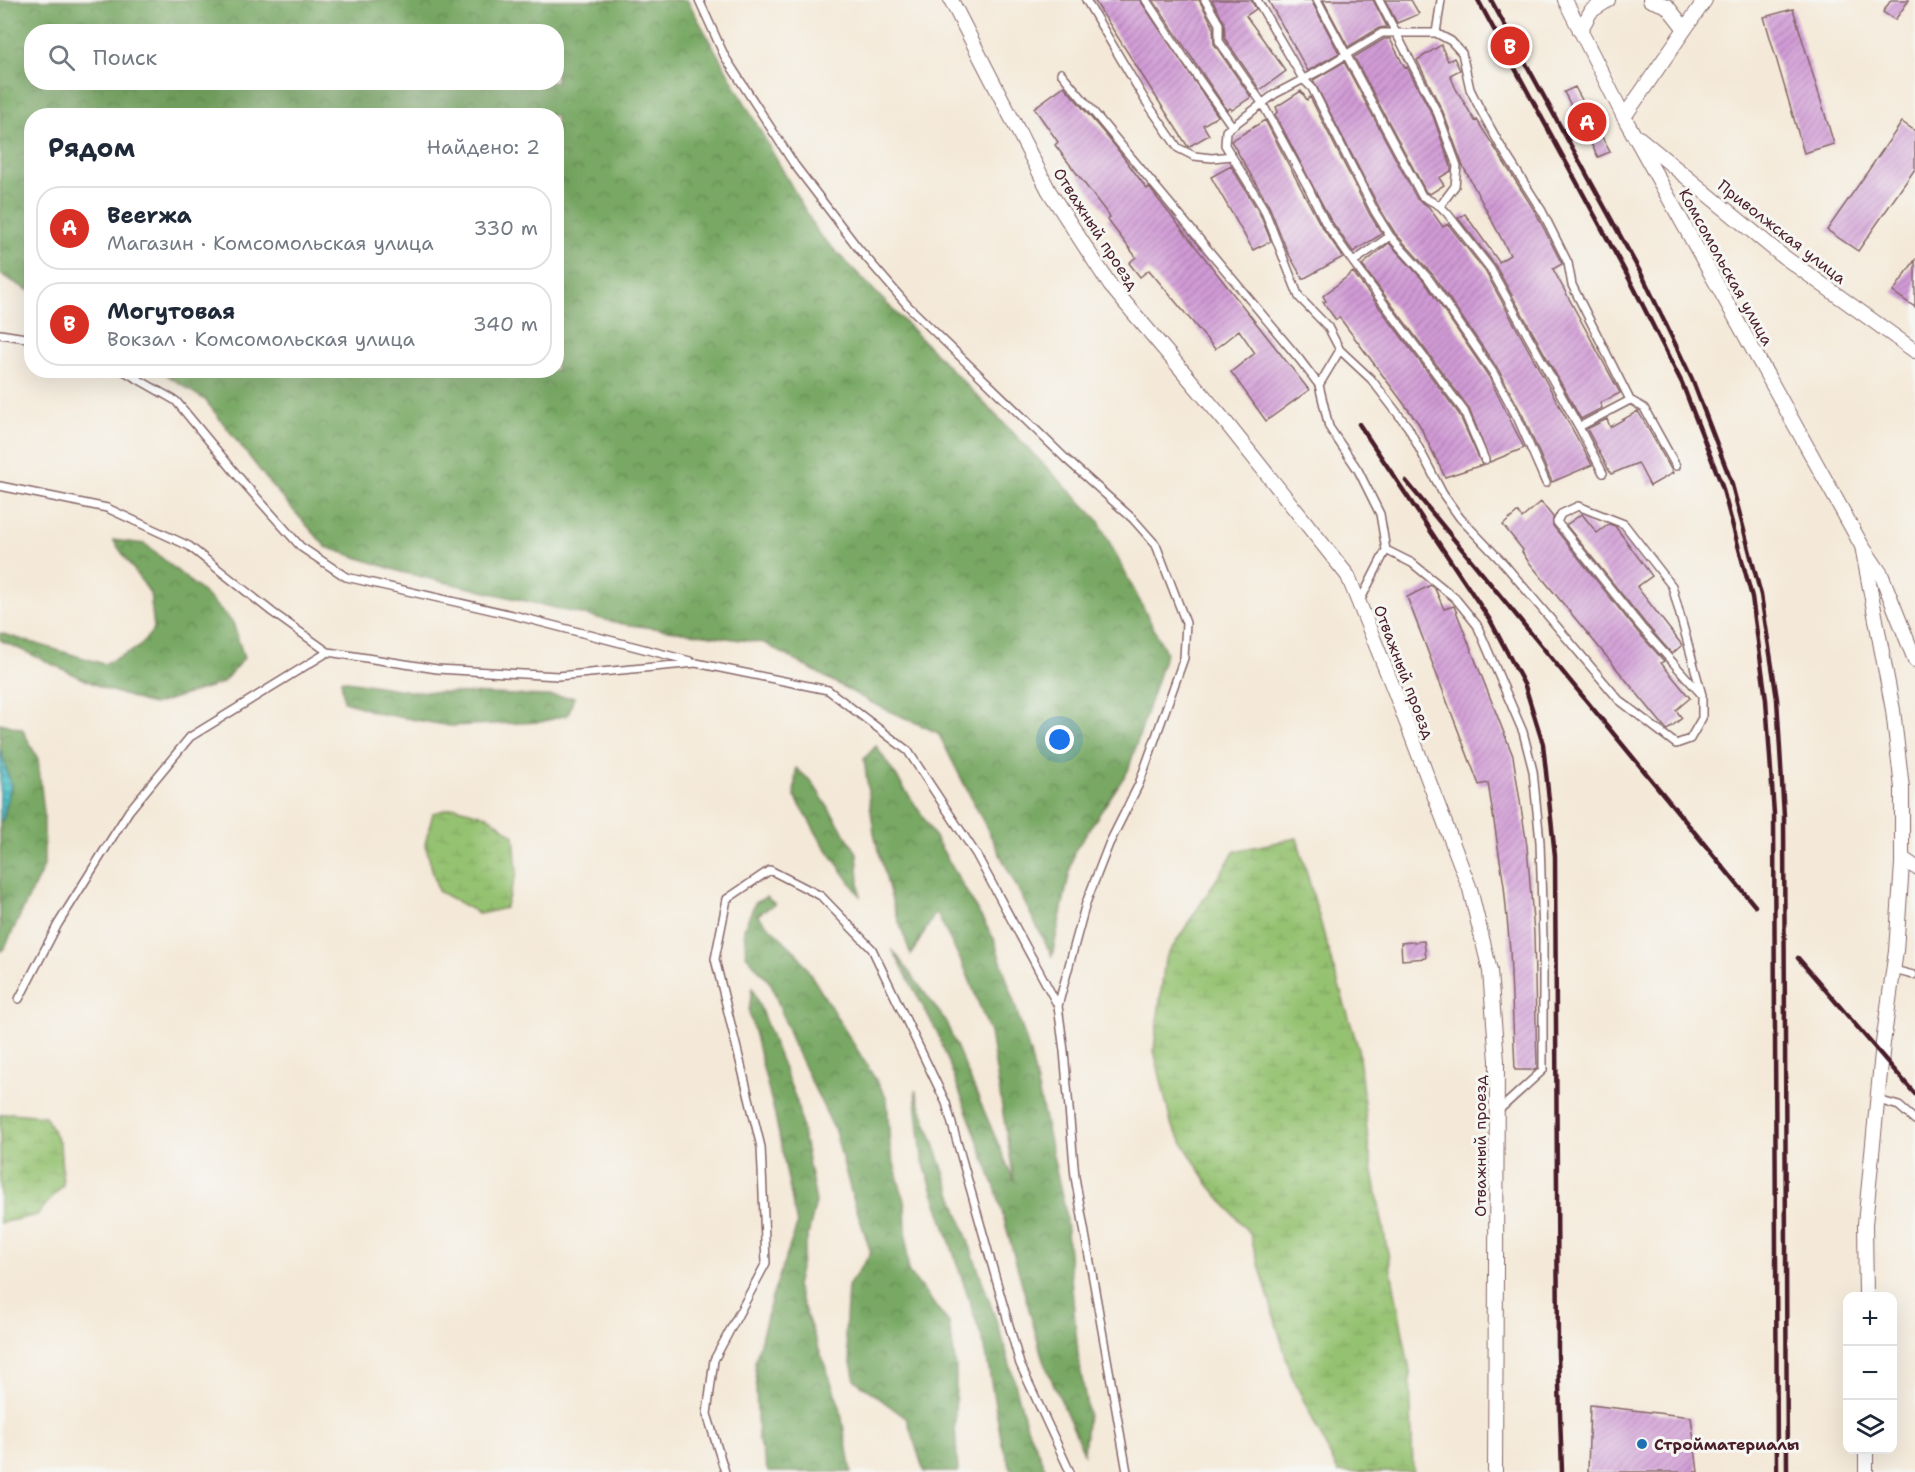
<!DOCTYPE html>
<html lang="ru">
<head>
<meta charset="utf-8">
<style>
	:root { --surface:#fff; --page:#f2f2f3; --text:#1f2937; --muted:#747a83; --line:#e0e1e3; --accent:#d93025 }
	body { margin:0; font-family:"Shantell Sans",sans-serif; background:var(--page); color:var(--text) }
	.controls { position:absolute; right:18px; bottom:18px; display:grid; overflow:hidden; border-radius:12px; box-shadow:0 6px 24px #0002 }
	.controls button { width:54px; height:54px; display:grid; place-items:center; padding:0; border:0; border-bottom:2px solid var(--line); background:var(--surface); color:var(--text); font:30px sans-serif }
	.you { position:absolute; left:1060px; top:740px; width:21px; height:21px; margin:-15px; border:4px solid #fff; border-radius:50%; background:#1a73e8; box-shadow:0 0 0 9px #1a73e833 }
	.badge { display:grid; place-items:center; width:39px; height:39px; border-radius:50%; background:var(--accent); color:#fff; font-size:20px; font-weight:700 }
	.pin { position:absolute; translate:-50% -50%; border:3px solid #fff; box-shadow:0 2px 6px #0006 }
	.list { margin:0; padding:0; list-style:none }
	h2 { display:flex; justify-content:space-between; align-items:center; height:78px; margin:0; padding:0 24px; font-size:26px }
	h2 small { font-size:20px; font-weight:400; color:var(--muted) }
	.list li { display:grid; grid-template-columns:39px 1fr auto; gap:18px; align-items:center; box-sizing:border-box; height:84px; margin:0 12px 12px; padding:0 12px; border:2px solid var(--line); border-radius:24px }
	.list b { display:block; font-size:22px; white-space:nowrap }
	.list p { margin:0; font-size:20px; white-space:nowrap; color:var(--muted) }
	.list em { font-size:20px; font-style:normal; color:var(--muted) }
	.icon { flex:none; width:33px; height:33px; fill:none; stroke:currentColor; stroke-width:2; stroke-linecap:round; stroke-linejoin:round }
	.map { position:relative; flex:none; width:1915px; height:1472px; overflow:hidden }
	.search { position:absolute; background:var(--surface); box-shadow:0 6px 24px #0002; left:24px; top:24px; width:540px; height:66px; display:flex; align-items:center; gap:15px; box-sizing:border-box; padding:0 21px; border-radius:24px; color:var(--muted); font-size:22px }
	.panel { position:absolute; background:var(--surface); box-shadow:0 6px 24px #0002; left:24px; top:108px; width:540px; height:270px; border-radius:24px }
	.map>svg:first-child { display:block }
	.forest { fill:url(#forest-crowns); stroke:#616447; stroke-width:1.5; fill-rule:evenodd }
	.wetland { fill:url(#wetland-marsh); stroke:#70704e; stroke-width:1.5 }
	.water { fill:url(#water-rules); stroke:#4e7079; stroke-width:1.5 }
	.building { fill:url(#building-hatch) }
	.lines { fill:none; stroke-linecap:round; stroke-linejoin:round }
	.lane-casing { stroke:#866668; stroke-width:10 }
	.street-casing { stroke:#866668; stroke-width:16 }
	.lane { stroke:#fff; stroke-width:7 }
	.street { stroke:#fff; stroke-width:14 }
	.rail { stroke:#4a1f2b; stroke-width:4.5 }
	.poi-dot { fill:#1f6fb2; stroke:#f6f6f2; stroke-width:2 }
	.labels { text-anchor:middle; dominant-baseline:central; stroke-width:6; stroke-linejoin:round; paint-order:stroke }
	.street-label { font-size:16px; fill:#4a1f2b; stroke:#f6f6f2 }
	.poi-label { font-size:16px; font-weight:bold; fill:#4a1f2b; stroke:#f6f6f2; text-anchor:start }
</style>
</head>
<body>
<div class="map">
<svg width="1915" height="1472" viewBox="0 0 1915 1472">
	<defs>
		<pattern id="forest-crowns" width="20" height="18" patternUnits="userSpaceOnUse" patternTransform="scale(1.5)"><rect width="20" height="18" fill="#78a863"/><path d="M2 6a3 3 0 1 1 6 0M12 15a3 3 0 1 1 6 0" fill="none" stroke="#648852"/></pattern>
		<pattern id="wetland-marsh" width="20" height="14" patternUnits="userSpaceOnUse" patternTransform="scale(1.5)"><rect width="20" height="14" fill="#95c271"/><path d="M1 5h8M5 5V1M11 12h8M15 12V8" fill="none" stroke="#82a662"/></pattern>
		<pattern id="water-rules" width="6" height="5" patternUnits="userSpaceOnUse" patternTransform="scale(1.5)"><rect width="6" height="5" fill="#52c1c7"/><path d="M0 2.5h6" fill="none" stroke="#49a5ab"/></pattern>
		<pattern id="building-hatch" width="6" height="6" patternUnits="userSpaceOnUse" patternTransform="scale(1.5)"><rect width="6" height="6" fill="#d19bd6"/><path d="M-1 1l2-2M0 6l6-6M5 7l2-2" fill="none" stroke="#ac7eae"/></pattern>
	</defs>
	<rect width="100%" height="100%" fill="#f6f6f2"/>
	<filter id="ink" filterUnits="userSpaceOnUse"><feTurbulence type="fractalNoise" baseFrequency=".0167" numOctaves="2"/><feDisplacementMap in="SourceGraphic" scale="12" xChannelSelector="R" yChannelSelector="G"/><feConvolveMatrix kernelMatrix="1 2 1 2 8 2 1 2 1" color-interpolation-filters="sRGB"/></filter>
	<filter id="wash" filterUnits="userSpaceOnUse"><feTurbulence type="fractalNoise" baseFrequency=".008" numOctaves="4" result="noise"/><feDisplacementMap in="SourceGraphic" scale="24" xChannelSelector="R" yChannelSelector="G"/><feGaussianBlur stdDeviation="1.35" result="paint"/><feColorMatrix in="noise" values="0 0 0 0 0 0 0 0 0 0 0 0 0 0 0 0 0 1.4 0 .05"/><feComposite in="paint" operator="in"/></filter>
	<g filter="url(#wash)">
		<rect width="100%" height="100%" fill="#f4e9d8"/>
		<path class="forest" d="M0,0H687L818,233L1098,520L1166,652L1128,771L1074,852L1052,956L938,733L872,703L764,643L623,624L401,572L326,547L272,486L206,401L161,371L556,370V116H32L31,292L0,274ZM32,32H556V82H32Z
			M113,540L145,544L205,594L233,623L244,658L222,683L153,705L103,688L0,640V633L104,664L138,648L154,629L150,593Z
			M341,680L410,691L574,697L568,715L541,722L450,726L377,713L344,701Z
			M0,723L22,729L38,759L44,813V866L4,949L0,952V821L3,819L11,785L0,749Z
			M876,746L922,815L994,939L1030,1053L1065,1209L1078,1355L1088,1413L1084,1453L1043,1360L996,1190L938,1034L892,949L945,1020L1014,1181L990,1033L966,971L936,912L911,955L894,908L874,833L864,759Z
			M796,768L812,782L857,853L860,896L821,841L794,795Z
			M766,897L775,904L757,915L798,954L887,1098L890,1148L905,1205L908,1271L949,1323L956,1368L955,1427L958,1472H924L907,1419L855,1380L845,1337L848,1286L871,1253L851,1192L835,1131L794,1046L771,984L746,955L744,928L755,903Z
			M752,987L797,1102L816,1202L796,1286L840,1407L851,1472H768L758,1439L755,1362L772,1297L797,1225L775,1115L749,1012Z
			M915,1090L1003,1340L1027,1427L1047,1472H1012L1002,1444L985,1348L922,1158Z"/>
		<path class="wetland" d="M455,807L488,816L514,836L517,872L505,908L480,914L438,891L425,844L433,813Z
			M1297,838L1334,970L1358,1047L1369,1151L1410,1372L1413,1472H1338L1291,1374L1250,1234L1209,1185L1171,1124L1154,1050L1165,959L1235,851Z
			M11,1113L45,1116L60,1144L63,1185L37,1215L0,1223V1115Z"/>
		<path class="water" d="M0,749L11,785L3,819L0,821Z"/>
		<g id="blocks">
			<path class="building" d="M1094,0H1140L1218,116L1203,125L1209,135L1188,147Z
				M1153,0H1199L1213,26L1214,44L1251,97L1232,110L1230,108L1227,110Z
				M1212,0H1251L1256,9L1246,16L1286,71L1260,90L1225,39L1224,22Z
				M1268,0H1311L1339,53L1308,71Z
				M1323,0H1373L1387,27L1379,28L1348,47Z
				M1385,0H1411L1419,14L1397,23Z
				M1891,0H1909L1895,20L1883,12Z
				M1793,9L1834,144L1804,153L1764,17Z
				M1384,39H1390L1405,68L1407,67L1433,116L1451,167V171L1439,178L1444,185L1430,194L1426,192L1354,57Z
				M1441,45L1448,61L1454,58L1460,70L1450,75L1456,89L1475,121L1477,120L1536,213L1562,264L1553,269L1620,393L1600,403L1602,408L1581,419L1495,265L1458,218L1465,214L1499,262L1510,255L1463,166L1443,112L1417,60Z
				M1344,62L1417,199L1428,206L1443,227L1448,224L1485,271L1592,465L1552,482L1523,416L1499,371L1433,275L1395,233L1380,209L1313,80Z
				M1064,86L1115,146L1147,189L1149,187L1158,199L1309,390L1266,421L1231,372L1255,353L1239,330L1215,349L1149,270L1140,277L1129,263L1136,257L1107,219L1110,217L1055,145L1058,142L1034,108Z
				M1575,87L1610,152L1598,157L1564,92Z
				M1301,91L1307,100L1310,97L1370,215L1382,234L1353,252L1330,219L1275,114L1278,112L1276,107Z
				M1265,120L1320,224L1343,257L1303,279L1288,253L1269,206L1231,141Z
				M1902,122L1915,131V169L1858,251L1827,230Z
				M1231,166L1259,212L1271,241L1253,250L1211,177Z
				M1389,243L1424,281L1489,377L1524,448L1490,462L1469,408L1362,265Z
				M1915,260V307L1893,292Z
				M1353,272L1459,414L1482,465L1445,477L1419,424L1339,317L1336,320L1323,302L1326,301L1323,296Z
				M1638,411L1673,473L1650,486L1638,463L1611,474L1587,429L1607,419L1610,427Z
				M1541,502L1553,517V526L1637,631L1664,661L1661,663L1690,698L1676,710L1682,718L1667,730L1528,561L1522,552L1523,550L1503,525L1518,512L1522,518Z
				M1582,514L1597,533L1609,524L1615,526L1652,576L1637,587L1682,645L1672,654L1645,623L1566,525Z
				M1431,585L1435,589L1444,609L1454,606L1513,756L1527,846L1534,933L1537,1068L1535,1070H1515L1510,950L1504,886L1488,783L1479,785L1407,597Z
				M1424,941L1426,958L1402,960L1401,943Z
				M1590,1405L1691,1417L1698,1472H1588Z"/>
		</g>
	</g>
	<g filter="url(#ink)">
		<use href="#blocks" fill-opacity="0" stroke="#866668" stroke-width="1.5"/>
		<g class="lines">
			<g class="lane-casing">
				<path id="lane" d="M699,0L725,57L794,164L858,248L908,306L1066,459L1133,519L1156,545L1186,623L1184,658L1139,784L1109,844L1086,903L1058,1006L1064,1051L1075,1177L1127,1472
					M1086,0L1145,100L1178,148L1194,156L1212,158L1232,156
					M1146,0L1187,62L1232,126
					M1205,0L1219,24V41L1262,103L1309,189L1325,222L1353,262
					M1257,0L1303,79L1312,88L1375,212L1390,236L1428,278L1494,374L1518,419L1546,483
					M1317,0L1422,196L1440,206L1447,213L1490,268L1579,427
					M1379,0L1438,114L1457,166L1455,186L1440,206
					M1436,33L1441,0
					M1061,73L1300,360L1319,385L1329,427L1358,470L1380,514L1386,550L1359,603
					M1390,236L1353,262L1464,411L1485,460
					M0,334L32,339
					M1340,350L1371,379L1408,427L1443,494L1460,518L1505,565L1619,700L1676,744L1690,739L1702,718V695L1672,586L1624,524L1578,506L1561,514L1557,522L1641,627L1702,695
					M122,370L176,401L243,482L301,547L346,577L517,616L690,661
					M1319,385L1340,350L1328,327L1299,297L1264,209L1225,145L1226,131L1275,94L1319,71L1382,33H1436L1451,41L1462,53L1470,89L1480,109L1500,145L1542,211L1568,263L1572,285L1630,400L1579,427L1603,473
					M1630,400L1644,408L1676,466
					M0,486L107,508L189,546L272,612L328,652
					M1386,550L1412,563L1455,598L1477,625L1523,732L1533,771L1540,842L1543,939V1070L1498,1111
					M1894,970L1913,975
					M19,999L58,924L129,811L190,737L328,652L437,669L558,676L696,663L828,690L908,751L976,854L1058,1006
					M1878,1100L1899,1106L1915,1120
					M725,1472L707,1414L714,1360L766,1263L761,1147L715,959L727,899L770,870L821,896L872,949L946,1103L1020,1364L1070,1472"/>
			</g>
			<g class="street-casing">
				<path id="street" d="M951,0L1049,191L1110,285L1224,420L1348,576L1393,687L1470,889L1490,971L1497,1061L1495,1472
					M1565,0L1624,117L1862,546L1881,574L1915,660
					M1650,0L1667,6L1685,29
					M1580,31L1591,11L1608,0
					M1624,117L1705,0
					M1639,138L1780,254L1915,351
					M1862,546L1893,710L1902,788V864L1896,951L1883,1043L1865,1224L1866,1296
					M1902,858L1915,867
					M1866,1450V1472"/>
			</g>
			<use href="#lane" class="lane"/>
			<use href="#street" class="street"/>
			<path class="rail" d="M1478,0L1633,286L1682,383L1722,486L1752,597L1766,700L1774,814L1777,1472
				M1491,0L1644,279L1692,379L1731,481L1761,595L1777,699L1784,816L1787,1472
				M1359,424L1490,620L1525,686L1543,744L1555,856L1558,1355L1562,1472
				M1406,481L1755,906
				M1798,958L1915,1094"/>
		</g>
	</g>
	<circle class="poi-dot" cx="1642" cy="1444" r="6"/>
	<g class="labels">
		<g class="street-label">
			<text transform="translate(1096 229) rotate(57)">Отважный проезд</text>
			<text transform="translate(1782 232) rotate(38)">Приволжская улица</text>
			<text transform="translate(1726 267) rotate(61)">Комсомольская улица</text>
			<text transform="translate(1404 672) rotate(69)">Отважный проезд</text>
			<text transform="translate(1480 1146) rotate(-90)">Отважный проезд</text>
		</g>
		<g class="poi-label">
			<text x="1654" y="1444">Стройматериалы</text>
		</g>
	</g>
</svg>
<div class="controls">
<button>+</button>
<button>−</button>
<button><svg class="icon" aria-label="layers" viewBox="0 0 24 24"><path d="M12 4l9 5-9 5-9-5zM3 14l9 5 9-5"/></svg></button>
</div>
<div class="you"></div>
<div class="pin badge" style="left:1587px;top:122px">A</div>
<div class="pin badge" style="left:1510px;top:46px">B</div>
<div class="search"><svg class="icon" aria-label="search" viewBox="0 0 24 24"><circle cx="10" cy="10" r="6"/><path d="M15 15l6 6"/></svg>Поиск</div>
<section class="panel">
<h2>Рядом<small>Найдено: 2</small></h2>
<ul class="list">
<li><span class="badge">A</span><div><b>Beerжа</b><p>Магазин · Комсомольская улица</p></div><em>330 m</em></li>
<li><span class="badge">B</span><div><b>Могутовая</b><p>Вокзал · Комсомольская улица</p></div><em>340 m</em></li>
</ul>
</section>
</div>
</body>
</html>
